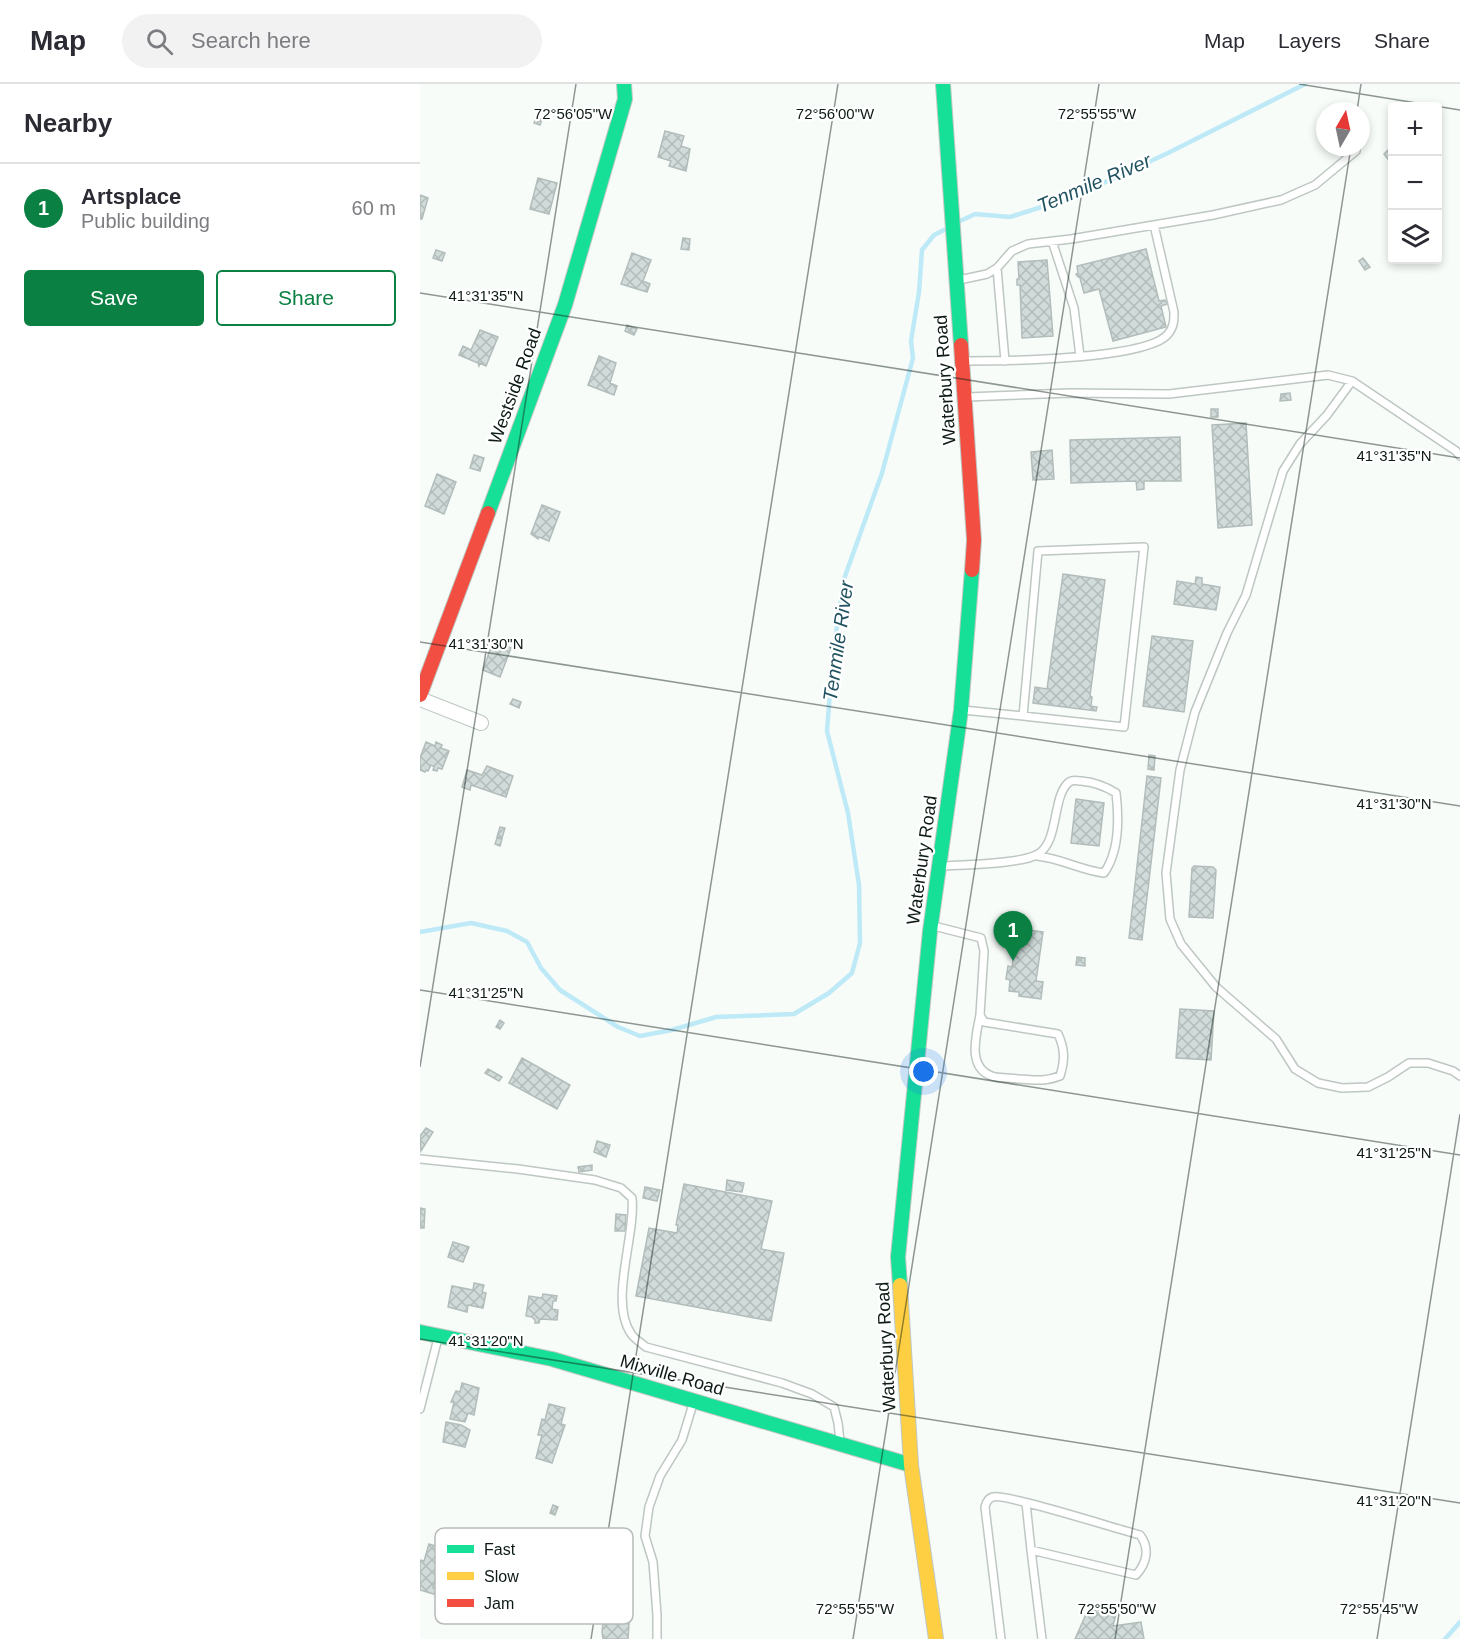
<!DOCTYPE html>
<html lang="en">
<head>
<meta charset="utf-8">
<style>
	:root { --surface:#fff; --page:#f2f2f3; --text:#2b2b33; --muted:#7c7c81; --line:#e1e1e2; --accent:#0b8043 }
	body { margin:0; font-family:Arial,sans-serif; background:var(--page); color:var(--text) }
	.controls { position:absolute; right:18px; top:18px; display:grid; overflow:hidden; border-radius:6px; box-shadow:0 3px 9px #0003 }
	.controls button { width:54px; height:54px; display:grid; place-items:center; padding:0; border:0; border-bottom:2px solid var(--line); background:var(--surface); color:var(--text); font:30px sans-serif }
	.compass { position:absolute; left:896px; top:18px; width:54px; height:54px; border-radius:50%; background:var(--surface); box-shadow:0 3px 9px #0003; rotate:9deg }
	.you { position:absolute; left:504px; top:988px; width:21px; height:21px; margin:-15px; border:4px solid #fff; border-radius:50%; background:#1a73e8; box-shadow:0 0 0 9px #1a73e833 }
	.badge { display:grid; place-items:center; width:39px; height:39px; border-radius:50%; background:var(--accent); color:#fff; font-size:20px; font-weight:700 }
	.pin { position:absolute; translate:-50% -50px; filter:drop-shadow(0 2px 3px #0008) }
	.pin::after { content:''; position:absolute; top:32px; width:21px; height:18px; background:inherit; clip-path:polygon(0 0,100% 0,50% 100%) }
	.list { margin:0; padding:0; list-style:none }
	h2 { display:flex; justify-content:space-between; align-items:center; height:78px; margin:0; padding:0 24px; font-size:26px }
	h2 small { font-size:20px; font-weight:400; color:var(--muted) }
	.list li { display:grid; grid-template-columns:39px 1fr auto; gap:18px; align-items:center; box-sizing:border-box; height:90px; padding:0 24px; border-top:2px solid var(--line) }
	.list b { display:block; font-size:22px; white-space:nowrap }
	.list p { margin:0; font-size:20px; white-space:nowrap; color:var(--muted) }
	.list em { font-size:20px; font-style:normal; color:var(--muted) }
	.actions { display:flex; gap:12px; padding:18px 24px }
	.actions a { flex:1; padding:14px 0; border:2px solid var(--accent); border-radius:6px; text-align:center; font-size:21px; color:var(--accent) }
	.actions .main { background:var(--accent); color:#fff }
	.icon { flex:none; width:33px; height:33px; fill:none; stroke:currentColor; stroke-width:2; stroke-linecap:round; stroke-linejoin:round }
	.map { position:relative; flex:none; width:1040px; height:1555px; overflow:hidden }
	header { display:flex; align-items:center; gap:36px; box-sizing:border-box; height:84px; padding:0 30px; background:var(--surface); border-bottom:2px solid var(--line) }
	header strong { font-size:28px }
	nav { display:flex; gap:33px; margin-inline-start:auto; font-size:21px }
	.search { width:420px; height:54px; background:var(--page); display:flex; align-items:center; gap:15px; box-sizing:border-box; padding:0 21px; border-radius:33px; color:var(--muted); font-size:22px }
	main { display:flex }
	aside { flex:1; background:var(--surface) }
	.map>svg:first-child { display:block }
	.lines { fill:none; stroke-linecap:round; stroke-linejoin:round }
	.stream { stroke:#bee9f6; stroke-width:4.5 }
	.building { fill:url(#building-cross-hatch); stroke:#b2bdbb; stroke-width:1.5 }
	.lane-casing { stroke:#bec7c2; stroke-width:10 }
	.street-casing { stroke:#bec7c2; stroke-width:16 }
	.fast-casing { stroke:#bec7c2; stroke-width:16 }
	.slow-casing { stroke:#bec7c2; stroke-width:16 }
	.jam-casing { stroke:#bec7c2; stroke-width:16 }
	.lane { stroke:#fefffe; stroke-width:7 }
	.street { stroke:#fefffe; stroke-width:14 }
	.fast { stroke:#16e098; stroke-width:14 }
	.slow { stroke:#ffcf43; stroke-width:14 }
	.jam { stroke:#f24e42; stroke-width:14 }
	.ticks { fill:none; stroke:#0d1b14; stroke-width:1.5; stroke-opacity:0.45 }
	.labels { text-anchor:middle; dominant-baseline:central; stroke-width:4.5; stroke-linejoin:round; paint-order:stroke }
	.street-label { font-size:18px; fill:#0d1b14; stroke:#fff }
	.water-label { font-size:20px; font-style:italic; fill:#215361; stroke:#fff }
	.key { fill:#fff; stroke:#b6bbb8; stroke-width:1.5 }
	.key-label { font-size:16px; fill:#0d1b14 }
	.ticks-label { font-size:15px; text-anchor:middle; fill:#0d1b14; stroke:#fff; stroke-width:4.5; stroke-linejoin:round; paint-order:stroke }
</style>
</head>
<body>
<header>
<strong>Map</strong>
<div class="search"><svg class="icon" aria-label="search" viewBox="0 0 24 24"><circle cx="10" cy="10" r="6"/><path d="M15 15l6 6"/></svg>Search here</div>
<nav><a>Map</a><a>Layers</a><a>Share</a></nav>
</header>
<main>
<aside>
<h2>Nearby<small></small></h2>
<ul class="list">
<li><span class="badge">1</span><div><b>Artsplace</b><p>Public building</p></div><em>60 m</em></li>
</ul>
<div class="actions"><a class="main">Save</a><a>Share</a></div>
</aside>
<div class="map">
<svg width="1040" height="1555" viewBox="0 0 1040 1555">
	<defs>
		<pattern id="building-cross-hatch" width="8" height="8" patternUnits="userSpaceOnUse" patternTransform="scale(1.5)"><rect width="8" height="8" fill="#d1dcda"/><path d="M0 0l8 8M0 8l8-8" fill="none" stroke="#b2bcba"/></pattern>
	</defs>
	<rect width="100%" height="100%" fill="#f7fcf9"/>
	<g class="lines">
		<path class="stream" d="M538,138L555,130L590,133L653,113L748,69L885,0
			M0,848L51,839L87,847L107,858L121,884L140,906L198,943L220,952L252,946L296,933L374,930L409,909L432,889L440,859L439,801L428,729L407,647L413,570L424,495L462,389L493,274L491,257L499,208L502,166L514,151L526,145
			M1025,1555L1040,1538"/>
	</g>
	<path class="building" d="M116,34L122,35L120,41L114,39Z
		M245,47L264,52L261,62L270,65L266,87L249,82L251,77L238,73Z
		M972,62V80L964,70Z
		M118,94L137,99L129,130L110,125Z
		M0,111L8,114L2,135H0Z
		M263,154L270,155L269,166L261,165Z
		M726,165L739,217L745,216L747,220L741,222L746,243L693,257L679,205L664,209L660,194L657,192L656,190L658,189L657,182Z
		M16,166L25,169L22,177L13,174Z
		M212,169L231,176L223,197L230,200L227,208L201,200Z
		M943,174L950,183L945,186L939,177Z
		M627,176L633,252L602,254L600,201H597V195H599L598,178Z
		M207,241L217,245L214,251L205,247Z
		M60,246L78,253L66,282L60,279L59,282L58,279L39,271L43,262L51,266Z
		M179,272L196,279L190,299L197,302L194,311L168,301Z
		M870,309L871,316L860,317L861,310Z
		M791,325H798V333H791Z
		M826,339L832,441L798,444L792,341Z
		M760,353L761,397H724V405L717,406L716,397L651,399L650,356Z
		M632,366L634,395L613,396L611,368Z
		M54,371L64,374L60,387L50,384Z
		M17,390L36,398L24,430L5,422Z
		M122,421L140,428L129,457L119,453L118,455L111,450Z
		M643,490L685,496L670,612L672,613L671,622L677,623L676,627L613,619L615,603L627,605Z
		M776,493L782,494V500L800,503L796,526L754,520L757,497L775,500Z
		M732,552L773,557L764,628L723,622Z
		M73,557L91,564L80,593L63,586Z
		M93,615L101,618L99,624L90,620Z
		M6,658L15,662L16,658L22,661L21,664L29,667L22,685L18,684L17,687L13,686L14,683L11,681L8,687L6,686L5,688L0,686V674Z
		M729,671L735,672L734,686L728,685Z
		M67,682L93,692L86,713L51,701L50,706L42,703L47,686L62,691Z
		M727,692L741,694L722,856L709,854Z
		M656,715L684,719L679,762L651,759Z
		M80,743L85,744L82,754L77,753Z
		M77,754L82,755L80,762L75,760Z
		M774,782L793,783L796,786L793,834L769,833L772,784Z
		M598,840L609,842L608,846L623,848L616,897L623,898L621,915L599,912V908L589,907L590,896L586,895L588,882L592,883Z
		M657,873L665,874V882L656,881Z
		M760,925L794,927L791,976L756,974Z
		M80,936L84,939L80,945L76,943Z
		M102,974L150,1001L137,1025L89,999Z
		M68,985L82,993L79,997L65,989Z
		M6,1044L13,1048L1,1067L0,1052Z
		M177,1057L190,1061L186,1073L174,1068Z
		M172,1081V1086L159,1088L158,1083Z
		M307,1096L324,1099L322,1108L306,1106Z
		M264,1100L352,1117L341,1165L364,1169L351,1237L216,1212L229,1144L257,1149L258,1141H256Z
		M225,1103L240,1106L237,1117L223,1114Z
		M0,1124L5,1125L4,1144H0Z
		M196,1130L206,1131L205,1147H195Z
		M33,1158L49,1163L43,1178L28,1173Z
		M54,1199L64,1201L62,1208L66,1209L63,1224L48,1221L47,1228L28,1223L32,1202L53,1206Z
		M123,1210L137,1212L136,1217H133L132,1225L138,1226L137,1236L120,1235L119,1239H115V1236L112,1233L106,1232L109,1212L122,1214Z
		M42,1299L59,1304L54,1331L48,1329L45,1338L30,1335L34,1318H31L36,1307L40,1308Z
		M129,1320L145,1324L141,1340L145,1341L132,1379L116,1374L122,1351H118L122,1335L125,1336Z
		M26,1338L41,1341L50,1346L45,1363L23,1358Z
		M133,1421L138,1423L135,1431L130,1429Z
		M9,1460L25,1465L19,1483L23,1484L21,1488L18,1487L13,1504L19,1506L17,1511L0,1506V1476L4,1477Z
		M186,1476L211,1478L208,1525H210L208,1555H183L182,1547L185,1526L182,1525Z
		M671,1519L696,1530L693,1542L721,1538L724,1555H655Z"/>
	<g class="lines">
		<g class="lane-casing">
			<path id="lane" d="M632,157L654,224L660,272
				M577,184L585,277
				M539,196L567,190L577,184L592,167L608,160L651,155L793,131L861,116L895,101L936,67
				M544,277C580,277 727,276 748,250C754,243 754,236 754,228L734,141
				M932,297L907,331L880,360L863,387L826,511L807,549L775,628L760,686L746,789L750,835L761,860L796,903L856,955L875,985L898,999L922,1004L948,1003L968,993L989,979H1008L1033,987L1040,992
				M547,313L650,309L749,310L908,291L932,297L1036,367L1040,372
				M543,626L603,632L618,467L724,463L704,643L603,632
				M522,782C542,781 603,780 618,770C639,758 632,714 648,699C652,695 657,697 661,697C674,698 685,702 696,709C699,734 699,768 684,789C660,786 640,774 617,772
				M514,842L561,854L564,867L560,931L564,938L638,950C645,965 645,976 640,992C623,998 616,996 599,995C591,994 582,994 575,993C546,986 556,952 560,931
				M0,1075L98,1085L175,1096L201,1104L212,1114C216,1152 188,1219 212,1251C215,1255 221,1259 226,1263L362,1299L392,1310L414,1323L418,1339L420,1357
				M0,1325L18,1254
				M606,1419L611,1466
				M237,1555V1531L233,1478L225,1452L229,1423L240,1392L262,1356L273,1320
				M581,1555L565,1423C566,1419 568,1414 573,1413C585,1409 700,1446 720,1451C730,1464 727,1479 716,1491L611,1466L622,1555"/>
		</g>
		<g class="street-casing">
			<path id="street" d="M0,615L61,639"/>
		</g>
		<g class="fast-casing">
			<path id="fast" d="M523,0L541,261
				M68,429L145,221L205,15L204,0
				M480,1201L478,1173L510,847L541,626L552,486
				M0,1248L132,1275L491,1381"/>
		</g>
		<g class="slow-casing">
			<path id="slow" d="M480,1201L491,1381L516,1555"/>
		</g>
		<g class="jam-casing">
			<path id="jam" d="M541,261L554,456L552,486
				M0,611L68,429"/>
		</g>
		<use href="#lane" class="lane"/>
		<use href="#street" class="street"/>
		<use href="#fast" class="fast"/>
		<use href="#slow" class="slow"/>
		<use href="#jam" class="jam"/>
	</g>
	<path class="ticks" d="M879,0L1040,26M937,27L941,0M0,209L1040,374M0,558L1040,722M0,906L1040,1071M0,983L156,0M0,1255L1040,1419M171,1555L418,0M433,1555L679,0M695,1555L931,63M957,1555L1040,1030"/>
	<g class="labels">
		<g class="street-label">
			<text transform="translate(525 296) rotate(-94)">Waterbury Road</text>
			<text transform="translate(95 302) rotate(-70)">Westside Road</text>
			<text transform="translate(502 776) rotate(-82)">Waterbury Road</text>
			<text transform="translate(466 1263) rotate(-93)">Waterbury Road</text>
			<text transform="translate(252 1291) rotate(16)">Mixville Road</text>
		</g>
		<g class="water-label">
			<text transform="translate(674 99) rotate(-23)">Tenmile River</text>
			<text transform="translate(418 557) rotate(-82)">Tenmile River</text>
		</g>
	</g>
	<rect x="15" y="1444" width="198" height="96" rx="9" class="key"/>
	<rect x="27" y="1461" width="27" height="8" fill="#16e098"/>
	<rect x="27" y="1488" width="27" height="8" fill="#ffcf43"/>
	<rect x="27" y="1515" width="27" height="8" fill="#f24e42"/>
	<g class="key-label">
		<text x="64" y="1471">Fast</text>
		<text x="64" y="1498">Slow</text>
		<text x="64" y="1525">Jam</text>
	</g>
	<g class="ticks-label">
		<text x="415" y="35">72°56'00"W</text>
		<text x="677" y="35">72°55'55"W</text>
		<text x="153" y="35">72°56'05"W</text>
		<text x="66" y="217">41°31'35"N</text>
		<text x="974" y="377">41°31'35"N</text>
		<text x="66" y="565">41°31'30"N</text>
		<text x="974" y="725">41°31'30"N</text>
		<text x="66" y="914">41°31'25"N</text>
		<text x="974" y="1074">41°31'25"N</text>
		<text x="66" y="1262">41°31'20"N</text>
		<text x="974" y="1422">41°31'20"N</text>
		<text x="435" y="1530">72°55'55"W</text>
		<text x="697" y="1530">72°55'50"W</text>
		<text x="959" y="1530">72°55'45"W</text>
	</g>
</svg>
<div class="controls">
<button>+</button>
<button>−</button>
<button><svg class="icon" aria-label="layers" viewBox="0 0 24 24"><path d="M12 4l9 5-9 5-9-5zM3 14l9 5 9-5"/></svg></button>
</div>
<svg class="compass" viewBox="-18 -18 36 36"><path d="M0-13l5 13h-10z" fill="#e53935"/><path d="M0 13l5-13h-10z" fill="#7c7c81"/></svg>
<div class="you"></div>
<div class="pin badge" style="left:593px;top:877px">1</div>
</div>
</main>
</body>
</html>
